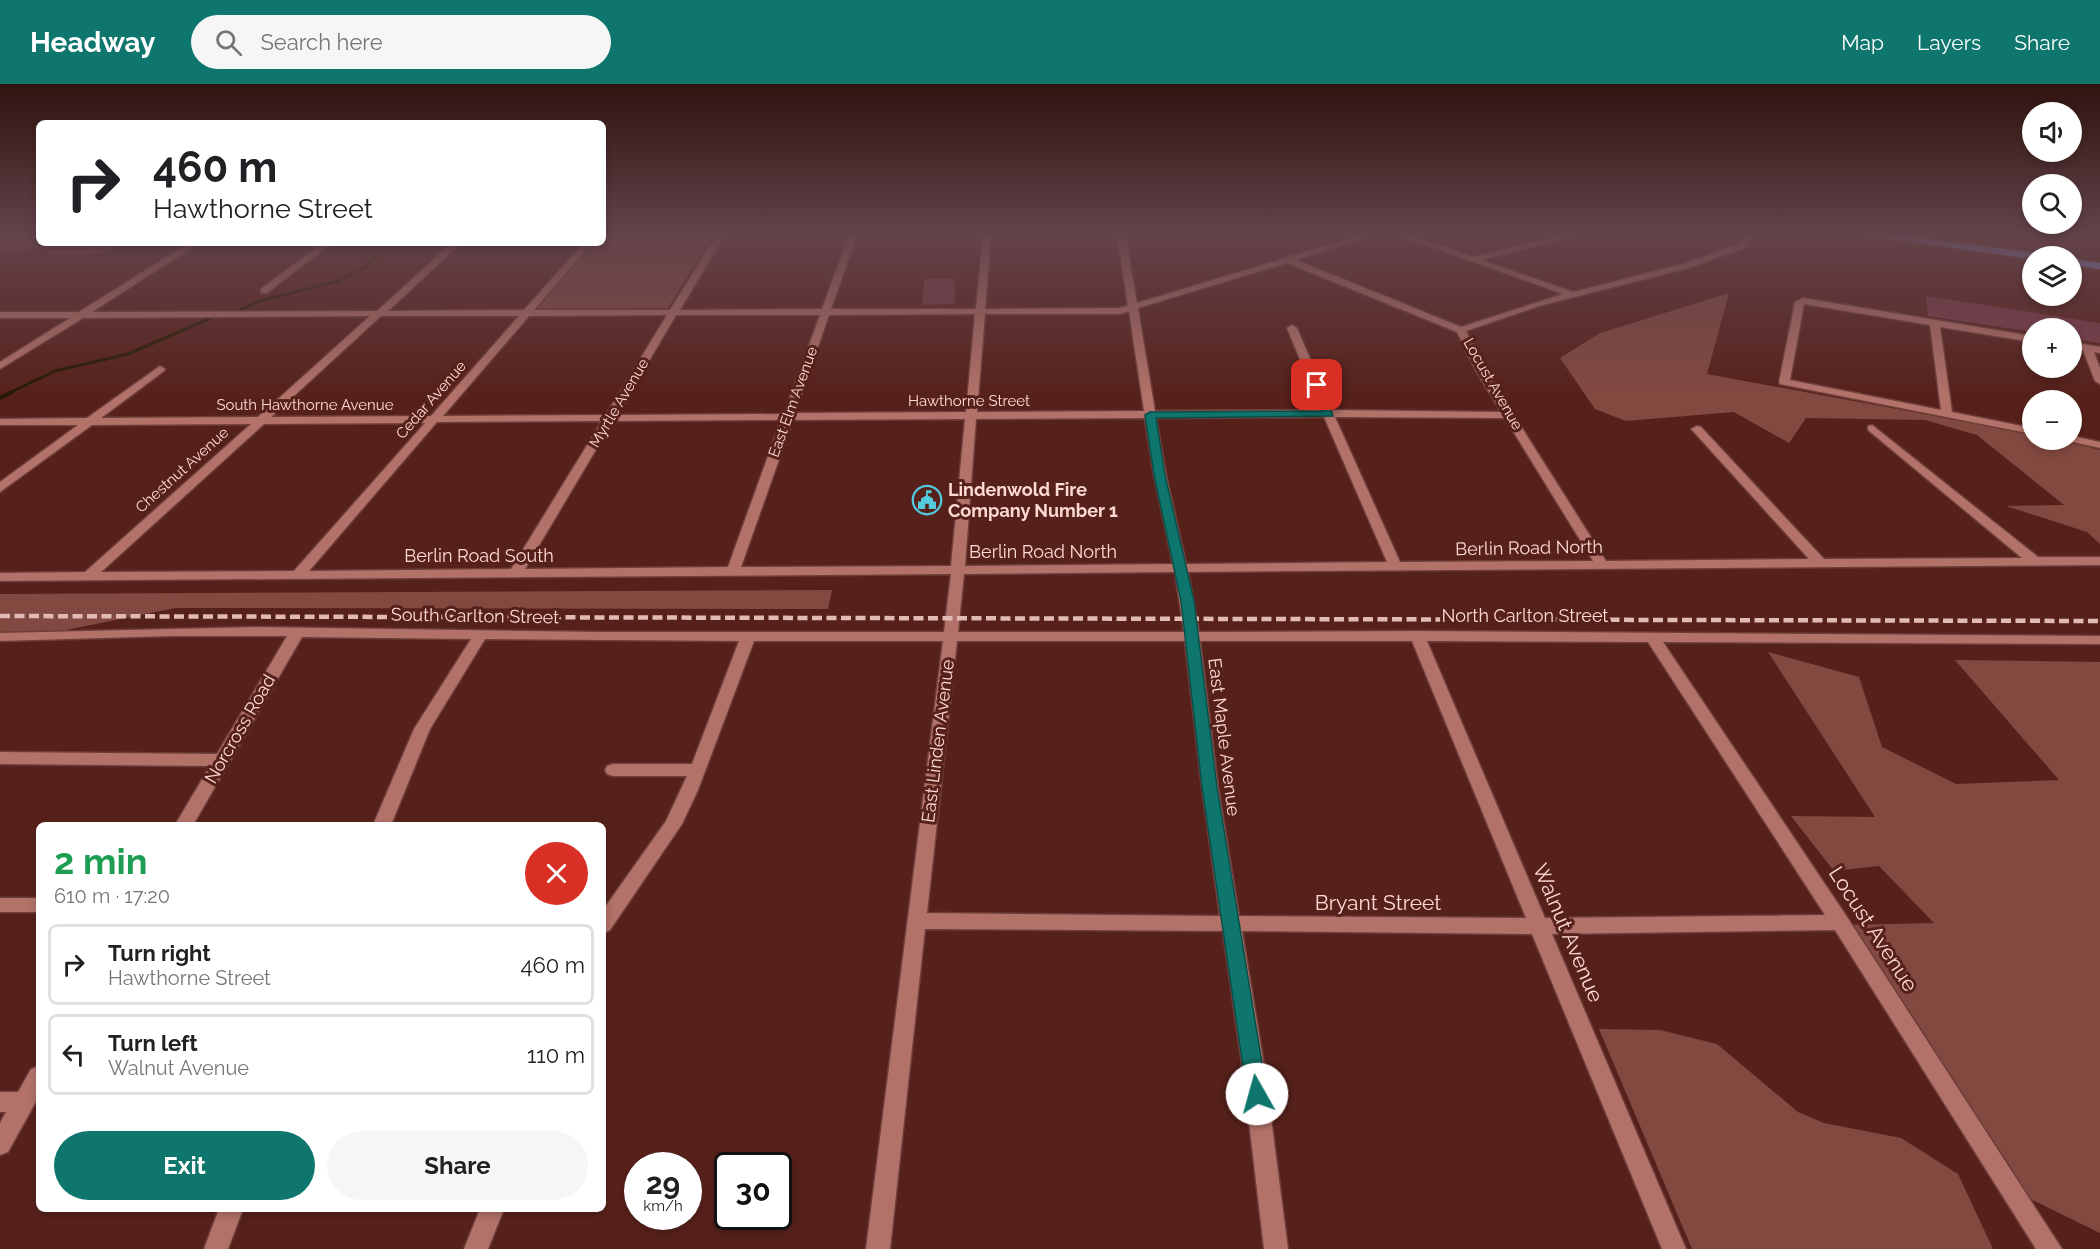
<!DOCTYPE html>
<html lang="en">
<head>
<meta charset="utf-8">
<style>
  body { margin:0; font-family:Raleway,sans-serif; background:#f6f6f6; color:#202124; height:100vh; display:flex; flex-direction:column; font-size:22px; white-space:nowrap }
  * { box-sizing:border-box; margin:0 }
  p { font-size:20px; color:#757577 }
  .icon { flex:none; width:33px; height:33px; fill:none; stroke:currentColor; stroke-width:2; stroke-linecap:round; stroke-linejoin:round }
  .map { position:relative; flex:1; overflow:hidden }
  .drawer { position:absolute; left:36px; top:738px; width:570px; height:390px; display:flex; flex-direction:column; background:#fff; border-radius:9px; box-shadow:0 3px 9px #0003 }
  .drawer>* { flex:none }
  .banner { position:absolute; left:36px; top:36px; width:570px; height:126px; border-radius:9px; box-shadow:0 3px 9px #0003; background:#fff; color:#202124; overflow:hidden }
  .fabs { position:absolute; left:2022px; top:18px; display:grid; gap:12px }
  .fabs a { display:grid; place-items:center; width:60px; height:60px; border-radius:50%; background:#fff; box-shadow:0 3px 9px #0003; font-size:30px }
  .speed { position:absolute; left:624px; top:1068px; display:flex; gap:12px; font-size:30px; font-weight:700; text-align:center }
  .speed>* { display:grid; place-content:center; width:78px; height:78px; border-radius:50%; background:#fff; box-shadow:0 3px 9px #0003; line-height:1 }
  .speed small { font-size:15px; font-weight:400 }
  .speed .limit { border:3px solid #111; border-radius:9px; background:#fff; color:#111 }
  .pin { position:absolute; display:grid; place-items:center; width:51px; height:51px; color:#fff; margin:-26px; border-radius:12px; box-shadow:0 3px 9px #0006 }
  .me { position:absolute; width:66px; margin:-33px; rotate:353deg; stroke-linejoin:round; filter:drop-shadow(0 0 4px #0008) }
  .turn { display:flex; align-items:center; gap:21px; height:126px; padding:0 18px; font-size:27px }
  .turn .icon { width:78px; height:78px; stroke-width:2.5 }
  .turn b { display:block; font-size:42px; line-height:51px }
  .round { display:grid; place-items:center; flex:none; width:63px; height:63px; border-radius:32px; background:#f6f6f6 }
  .overview { display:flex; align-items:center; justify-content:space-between; height:102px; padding:0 18px }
  h1 { font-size:36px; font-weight:700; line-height:45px; color:#1e9e55 }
  .primary-button { display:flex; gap:12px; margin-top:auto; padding:12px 18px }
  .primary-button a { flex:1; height:69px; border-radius:36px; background:#0f766e; color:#fff; font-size:24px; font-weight:700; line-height:69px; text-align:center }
  .primary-button a+a { background:#f6f6f6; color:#202124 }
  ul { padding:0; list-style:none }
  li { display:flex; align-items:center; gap:18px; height:81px; margin:0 12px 9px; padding:0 6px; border:3px solid #e0e0e0; border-radius:9px }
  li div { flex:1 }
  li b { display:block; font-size:22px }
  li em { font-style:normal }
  header { display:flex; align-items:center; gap:36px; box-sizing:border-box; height:84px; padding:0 30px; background:#0f766e; color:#fff }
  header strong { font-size:28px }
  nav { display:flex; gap:33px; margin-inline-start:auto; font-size:21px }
  .search { width:420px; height:54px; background:#f6f6f6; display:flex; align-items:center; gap:15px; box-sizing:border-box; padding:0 21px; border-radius:33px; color:#757577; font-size:22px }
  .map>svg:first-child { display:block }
  .green { fill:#824940 }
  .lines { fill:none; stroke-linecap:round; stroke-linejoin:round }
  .stream-far1 { stroke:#261b00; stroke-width:3 }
  .stream { stroke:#261b00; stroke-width:4 }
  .building { fill:#773c47 }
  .minor-casing { stroke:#6d3d39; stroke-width:3 }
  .highway-casing { stroke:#6d3d39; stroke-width:3 }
  .minor { fill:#b27269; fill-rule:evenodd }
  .highway { fill:#829df1; fill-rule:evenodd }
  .rail { stroke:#e1bab4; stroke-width:4.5; stroke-dasharray:10 4.5; stroke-linecap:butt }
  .route { fill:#0f766e; stroke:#0a4d48; stroke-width:1.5 }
  .labels { text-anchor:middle; stroke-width:6; stroke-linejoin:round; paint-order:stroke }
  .far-street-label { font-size:15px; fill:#fdd9d3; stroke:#57211b }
  .poi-label { font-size:18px; font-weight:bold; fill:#fdd9d3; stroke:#57211b; text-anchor:start }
  .street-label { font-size:18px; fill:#fdd9d3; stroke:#57211b }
  .near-street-label { font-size:21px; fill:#fdd9d3; stroke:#57211b }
</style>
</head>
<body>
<header>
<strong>Headway</strong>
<div class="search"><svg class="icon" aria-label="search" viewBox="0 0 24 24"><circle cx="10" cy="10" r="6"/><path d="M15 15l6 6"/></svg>Search here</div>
<nav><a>Map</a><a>Layers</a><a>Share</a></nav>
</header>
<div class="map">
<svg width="2100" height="1165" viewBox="0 0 2100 1165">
  <rect width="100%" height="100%" fill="#57211b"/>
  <g class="green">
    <path d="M 0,148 L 39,148 L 39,159 L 122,159 L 106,169 L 52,171 L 43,165 L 0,166 Z"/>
    <path d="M 713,152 L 668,224 L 536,225 L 592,159 L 603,159 L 603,153 Z"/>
    <path d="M 1729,209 L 1707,290 L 2032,350 L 2032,356 L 2062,356 L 2100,366 L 2100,460 L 2087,448 L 2006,422 L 2064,421 L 1977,351 L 1925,336 L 1806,334 L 1789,359 L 1734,328 L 1626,337 L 1595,325 L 1560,274 L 1600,249 Z"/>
    <path d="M 832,506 L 828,525 L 175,524 L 21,555 L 0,555 L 0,510 Z"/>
    <path d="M 1768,568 L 1859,593 L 1882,663 L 1956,700 L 2059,696 L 1955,576 L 2100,578 L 2100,1149 L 2020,1110 L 1843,841 L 1934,839 L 1879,782 L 1834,787 L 1791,732 L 1875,733 Z"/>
    <path d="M 1599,945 L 1660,946 L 1717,960 L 1798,1028 L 1824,1039 L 1901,1054 L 1958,1090 L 1993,1165 L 1692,1165 Z"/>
  </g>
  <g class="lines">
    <g class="stream-far1">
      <path d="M 238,227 L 257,218 L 338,197 L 369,181 L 371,176 L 400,159"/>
      <path d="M 9,309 L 55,287 L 128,270 L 211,234"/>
    </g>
    <path class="stream" d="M 0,314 L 12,308"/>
  </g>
  <g class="building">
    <path d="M 924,195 L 954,195 L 955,220 L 922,221 Z"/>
    <path d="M 1926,212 L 2100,239 L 2100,259 L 2072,255 L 2072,244 L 2032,244 L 2032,248 L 1928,232 Z"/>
  </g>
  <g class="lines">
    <g class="minor-casing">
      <g id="minor">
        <path d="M 603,148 L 1128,148 L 1125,150 L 1137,219 L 1371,148 L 1383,148 L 1296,176 L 1461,243 L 1563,210 L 1390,148 L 1402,148 L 1473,173 L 1578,148 L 1592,148 L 1481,176 L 1573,208 L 1683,180 L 1741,159 L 1746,148 L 1754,148 L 1747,163 L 1689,184 L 1539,222 L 1466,247 L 1486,287 L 1606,477 L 1809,475 L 1693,347 L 1691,345 L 1697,342 L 1701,343 L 1824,475 L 2022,474 L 1868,346 L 1868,342 L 1872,341 L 2038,473 L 2100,473 L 2100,481 L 1188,488 L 1199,548 L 1417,547 L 2100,552 L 2100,560 L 1663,558 L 1847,833 L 2062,1165 L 2036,1165 L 1835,846 L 1552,850 L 1686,1165 L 1662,1165 L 1532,850 L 1242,847 L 1265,987 L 1288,1165 L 1264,1165 L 1243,987 L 1223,847 L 925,845 L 890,1165 L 866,1165 L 943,557 L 754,557 L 698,706 L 682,740 L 610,846 L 603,849 L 603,826 L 666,737 L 687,692 L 613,692 L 607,690 L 605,686 L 607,682 L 613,680 L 692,680 L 739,557 L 485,555 L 430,645 L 391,741 L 373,741 L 414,645 L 471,555 L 302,553 L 193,741 L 175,741 L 210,682 L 0,680 L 0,668 L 217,670 L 287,552 L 171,552 L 0,557 L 0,549 L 257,543 L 600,548 L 944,548 L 951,490 L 0,497 L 0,489 L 85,488 L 251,340 L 92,341 L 0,408 L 0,398 L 78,341 L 0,341 L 0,335 L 87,334 L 160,282 L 165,285 L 164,287 L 101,334 L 258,333 L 370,232 L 83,234 L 0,285 L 0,278 L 70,234 L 0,234 L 0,228 L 79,228 L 189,159 L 199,159 L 92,228 L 377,227 L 452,159 L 461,159 L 388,227 L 524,226 L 584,159 L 592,159 L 534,226 L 670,226 L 716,152 L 603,152 ZM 1117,150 L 1128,222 L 1119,224 L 985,225 L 991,151 ZM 849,151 L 822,225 L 680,226 L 724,152 ZM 857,151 L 983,151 L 976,225 L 831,225 ZM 1287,179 L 1457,248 L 1476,287 L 1501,328 L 1332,326 L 1297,244 L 1292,241 L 1287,244 L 1321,326 L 1155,327 L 1138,224 ZM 1129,227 L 1144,327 L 977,328 L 985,230 L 1120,230 ZM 975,230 L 966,328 L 795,329 L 829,231 ZM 667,231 L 606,331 L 443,332 L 529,232 ZM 676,231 L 820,231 L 784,330 L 617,331 ZM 381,232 L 519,232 L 431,332 L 271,333 ZM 1324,333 L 1387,478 L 1186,480 L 1166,391 L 1156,334 ZM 1335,333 L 1505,334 L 1593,477 L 1400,478 ZM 1145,334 L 1154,391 L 1173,480 L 965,482 L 976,335 ZM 965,335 L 951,482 L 741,483 L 793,336 ZM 781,336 L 728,483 L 525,485 L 613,337 ZM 602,337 L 511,485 L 309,487 L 437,338 ZM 425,339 L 294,487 L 101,488 L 264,340 ZM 1175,488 L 1184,548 L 958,548 L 964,490 ZM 957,557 L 1185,557 L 1202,703 L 1220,832 L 927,829 ZM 1200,557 L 1412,557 L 1526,834 L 1239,832 L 1218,703 ZM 1427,557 L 1648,558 L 1825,831 L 1545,834 Z"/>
        <path d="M 323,159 L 332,159 L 267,209 L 261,209 L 261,205 Z"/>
        <path d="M 1803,214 L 2032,252 L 2032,258 L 1940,243 L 1952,328 L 2032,344 L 2032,350 L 1780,300 L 1779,298 L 1795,218 ZM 1804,220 L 1930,241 L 1941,326 L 1790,296 Z"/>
        <path d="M 2072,258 L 2100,263 L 2100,269 L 2094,268 L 2100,284 L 2100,300 L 2095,297 L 2083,266 L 2072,264 Z"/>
        <path d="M 2072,352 L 2100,358 L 2100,364 L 2068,357 L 2067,356 L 2072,356 Z"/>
        <rect x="0" y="814" width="39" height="14"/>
        <path d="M 39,982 L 39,1012 L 8,1068 L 0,1071 L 0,1039 L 6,1028 L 0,1028 L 0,1008 L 18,1008 L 31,985 Z"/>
        <path d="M 219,1125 L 243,1125 L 228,1165 L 204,1165 Z"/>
        <path d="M 480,1125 L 504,1125 L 488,1165 L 464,1165 Z"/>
      </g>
    </g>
    <g class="highway-casing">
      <g id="highway">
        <path d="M 1856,148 L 1882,148 L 2034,169 L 2039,172 L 2032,172 L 2032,175 L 1861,151 Z"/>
        <path d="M 2072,175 L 2100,179 L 2100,185 L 2072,181 Z"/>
      </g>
    </g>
    <use href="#minor" class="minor"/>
    <use href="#highway" class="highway"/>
    <path class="rail" d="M 0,532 L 2100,537"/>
  </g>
  <linearGradient id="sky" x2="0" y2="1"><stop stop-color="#30120f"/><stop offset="0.48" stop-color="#63434a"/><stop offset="1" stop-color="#63434a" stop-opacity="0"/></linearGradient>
  <rect width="2100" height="311" fill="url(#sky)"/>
  <path class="route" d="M 1317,298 L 1322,301 L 1333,332 L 1156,334 L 1165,391 L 1194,517 L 1217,703 L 1267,1010 L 1264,1016 L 1257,1019 L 1250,1016 L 1247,1010 L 1202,703 L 1181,517 L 1154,391 L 1145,331 L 1150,328 L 1323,327 L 1313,301 Z"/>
  <defs>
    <g id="civic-ring" transform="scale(1.5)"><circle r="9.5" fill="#57211b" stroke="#54cadd" stroke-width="1.5"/><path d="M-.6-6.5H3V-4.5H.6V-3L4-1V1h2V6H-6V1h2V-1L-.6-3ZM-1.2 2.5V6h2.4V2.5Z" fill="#54cadd"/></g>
  </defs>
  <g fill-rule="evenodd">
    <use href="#civic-ring" x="927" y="416"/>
  </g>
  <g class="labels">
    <g class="far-street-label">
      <text transform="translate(1493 300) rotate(60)" y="5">Locust Avenue</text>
      <text transform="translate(431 316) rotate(-49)" y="5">Cedar Avenue</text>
      <text x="969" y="322">Hawthorne Street</text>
      <text transform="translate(793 318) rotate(-70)" y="5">East Elm Avenue</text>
      <text transform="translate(619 319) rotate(-59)" y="5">Myrtle Avenue</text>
      <text x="305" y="326">South Hawthorne Avenue</text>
      <text transform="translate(182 386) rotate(-42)" y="5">Chestnut Avenue</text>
    </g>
    <g class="poi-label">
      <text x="948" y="412">Lindenwold Fire<tspan x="948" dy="21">Company Number 1</tspan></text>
    </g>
    <g class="street-label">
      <text transform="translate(1529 464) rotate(-1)" y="6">Berlin Road North</text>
      <text x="1043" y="474">Berlin Road North</text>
      <text x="479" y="478">Berlin Road South</text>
      <text transform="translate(475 532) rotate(1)" y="6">South Carlton Street</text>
      <text x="1525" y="538">North Carlton Street</text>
      <text transform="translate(240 645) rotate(-60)" y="6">Norcross Road</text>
      <text transform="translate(1224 653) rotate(83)" y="6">East Maple Avenue</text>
      <text transform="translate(938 657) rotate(-83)" y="6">East Linden Avenue</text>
    </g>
    <g class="near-street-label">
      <text x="1378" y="826">Bryant Street</text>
      <text transform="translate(1873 845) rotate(57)" y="7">Locust Avenue</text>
      <text transform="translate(1568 849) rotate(67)" y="7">Walnut Avenue</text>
    </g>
  </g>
</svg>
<div class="fabs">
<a><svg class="icon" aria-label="sound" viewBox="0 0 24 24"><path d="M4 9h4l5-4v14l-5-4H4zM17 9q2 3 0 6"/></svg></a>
<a><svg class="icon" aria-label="search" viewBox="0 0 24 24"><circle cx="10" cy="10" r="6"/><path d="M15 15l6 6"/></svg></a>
<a><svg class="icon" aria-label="layers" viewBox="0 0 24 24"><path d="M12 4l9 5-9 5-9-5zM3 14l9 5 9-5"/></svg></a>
<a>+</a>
<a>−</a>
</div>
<div class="speed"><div>29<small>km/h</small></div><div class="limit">30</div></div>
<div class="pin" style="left:1317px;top:301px;background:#d93025"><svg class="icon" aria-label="arrive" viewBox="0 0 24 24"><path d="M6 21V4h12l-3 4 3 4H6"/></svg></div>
<svg class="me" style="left:1257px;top:1010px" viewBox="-20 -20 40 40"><circle r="19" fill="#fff"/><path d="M0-13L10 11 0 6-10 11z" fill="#0f766e"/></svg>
<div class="banner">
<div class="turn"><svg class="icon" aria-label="right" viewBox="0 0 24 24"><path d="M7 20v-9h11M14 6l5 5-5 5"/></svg><div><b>460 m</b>Hawthorne Street</div></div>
</div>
<section class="drawer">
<div class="overview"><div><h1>2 min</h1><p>610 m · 17:20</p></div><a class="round" style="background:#d93025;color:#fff"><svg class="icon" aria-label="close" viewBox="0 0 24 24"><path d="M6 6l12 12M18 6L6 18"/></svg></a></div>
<ul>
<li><svg class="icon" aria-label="right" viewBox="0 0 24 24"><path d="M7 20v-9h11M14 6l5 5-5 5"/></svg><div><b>Turn right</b><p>Hawthorne Street</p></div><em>460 m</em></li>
<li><svg class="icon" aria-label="left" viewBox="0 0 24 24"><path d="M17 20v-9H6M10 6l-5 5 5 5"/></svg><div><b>Turn left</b><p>Walnut Avenue</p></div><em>110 m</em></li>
</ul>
<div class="primary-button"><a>Exit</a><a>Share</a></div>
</section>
</div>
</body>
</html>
